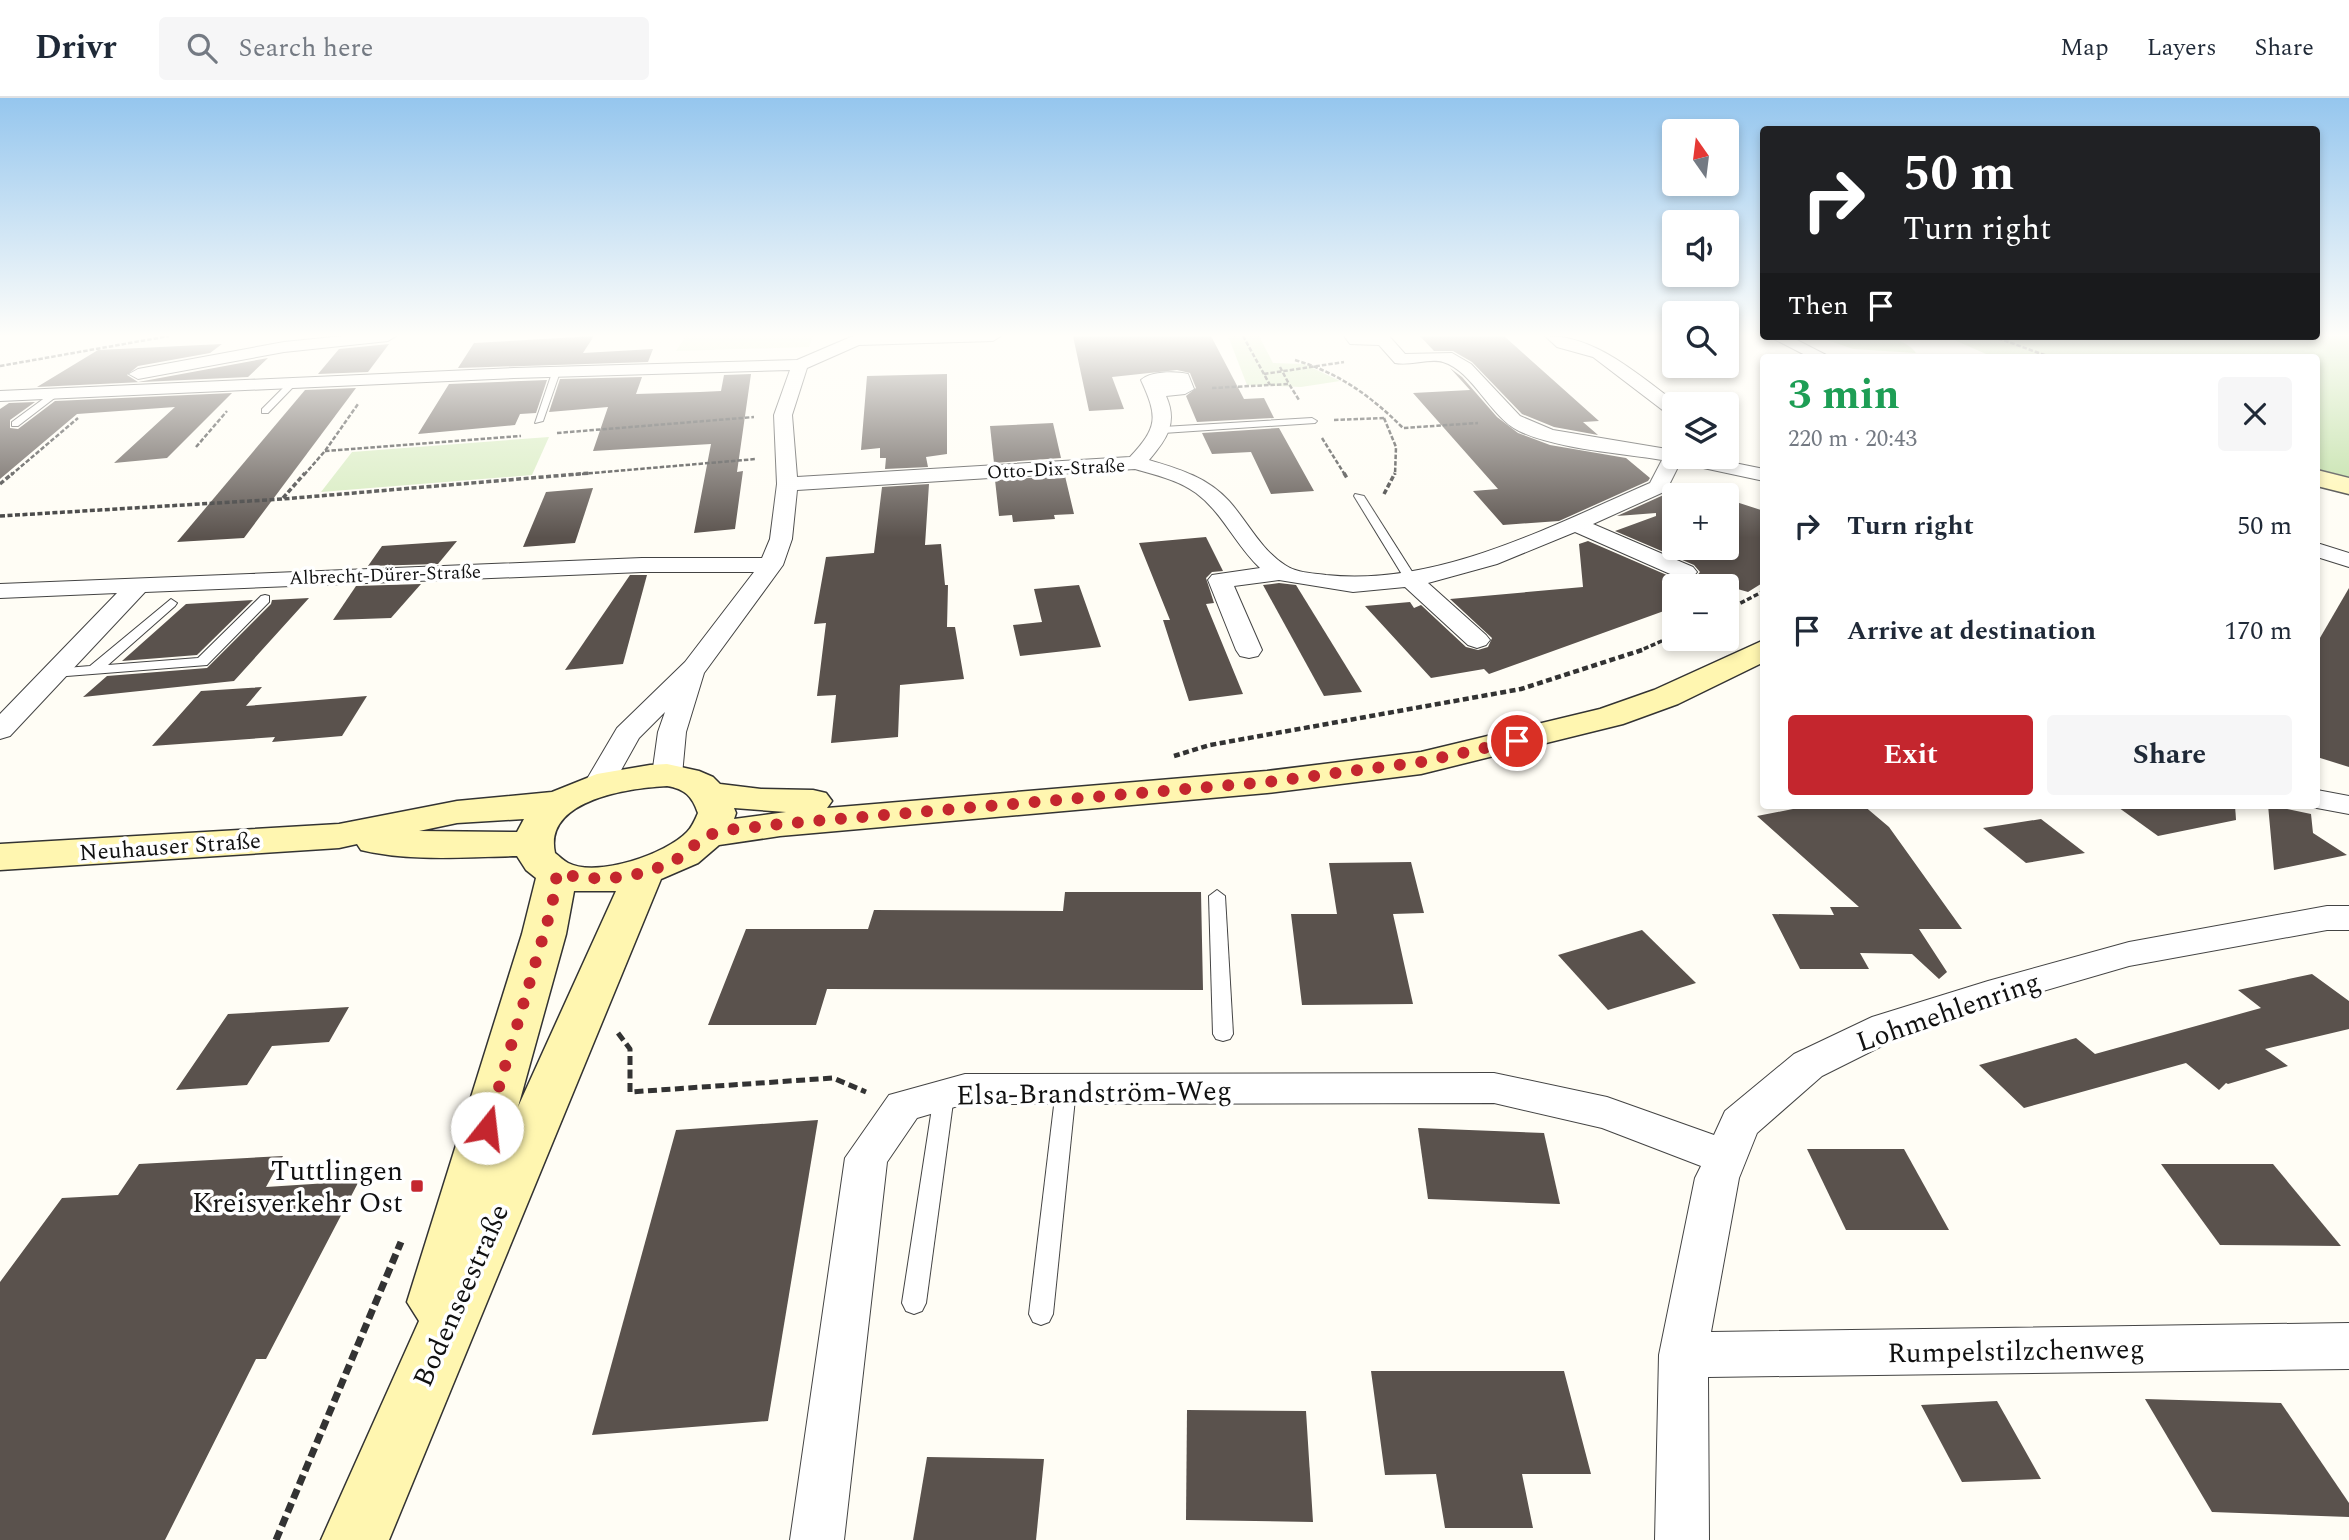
<!DOCTYPE html>
<html lang="en">
<head>
<meta charset="utf-8">
<style>
  body { margin:0; font-family:Spectral,serif; background:#f6f6f7; color:#1f2937; height:100vh; display:flex; flex-direction:column; font-size:26px; white-space:nowrap }
  * { box-sizing:border-box; margin:0 }
  p { font-size:23px; color:#747a83 }
  .icon { flex:none; width:38px; height:38px; fill:none; stroke:currentColor; stroke-width:2; stroke-linecap:round; stroke-linejoin:round }
  .map { position:relative; flex:1; overflow:hidden }
  .panel { position:absolute; left:1760px; top:256px; width:560px; height:455px; display:flex; flex-direction:column; background:#fff; border-radius:7px; box-shadow:0 4px 10px #0003 }
  .panel>* { flex:none }
  .hud { position:absolute; left:1760px; top:28px; width:560px; height:214px; border-radius:7px; box-shadow:0 4px 10px #0003; background:#202124; color:#fff; overflow:hidden }
  .needle { width:46px; rotate:346deg }
  .controls { position:absolute; left:1662px; top:21px; display:grid; gap:14px }
  .controls a { display:grid; place-items:center; width:77px; height:77px; border-radius:7px; background:#fff; box-shadow:0 4px 10px #0003; font-size:35px }
  .pin { position:absolute; display:grid; place-items:center; width:60px; height:60px; color:#fff; margin:-30px; border:4px solid #fff; border-radius:50%; box-shadow:0 2px 7px #0007 }
  .me { position:absolute; width:77px; margin:-38px; rotate:16deg; stroke-linejoin:round; filter:drop-shadow(0 0 5px #0008) }
  .turn { display:flex; align-items:center; gap:24px; height:147px; padding:0 28px; font-size:32px }
  .turn .icon { width:91px; height:91px; stroke-width:2.5 }
  .turn b { display:block; font-size:49px; line-height:60px }
  .then { display:flex; align-items:center; height:66px; padding:0 28px; background:#0003; gap:14px; font-size:26px }
  .round { display:grid; place-items:center; flex:none; width:74px; height:74px; border-radius:7px; background:#f6f6f7 }
  .overview { display:flex; align-items:center; justify-content:space-between; height:119px; padding:0 28px }
  h1 { font-size:42px; font-weight:700; line-height:52px; color:#1e9e55 }
  .button { display:flex; gap:14px; margin-top:auto; padding:14px 28px }
  .button a { flex:1; height:80px; border-radius:7px; background:#c4262e; color:#fff; font-size:28px; font-weight:700; line-height:80px; text-align:center }
  .button a+a { background:#f6f6f7; color:#1f2937 }
  ul { padding:0; list-style:none }
  li { display:flex; align-items:center; gap:21px; height:105px; padding:0 28px }
  li div { flex:1 }
  li b { display:block; font-size:26px }
  li em { font-style:normal }
  header { display:flex; align-items:center; gap:42px; box-sizing:border-box; height:98px; padding:0 35px; background:#fff; border-bottom:2px solid #e0e1e3 }
  header strong { font-size:33px }
  nav { display:flex; gap:38px; margin-inline-start:auto; font-size:24px }
  .search { width:490px; height:63px; background:#f6f6f7; display:flex; align-items:center; gap:18px; box-sizing:border-box; padding:0 24px; border-radius:7px; color:#747a83; font-size:26px }
  .map>svg:first-child { display:block }
  .green { fill:#d5ebbd }
  .forest { fill:#b9dc9c }
  .pitch { fill:#e6f2cf }
  .building { fill:#5a524d }
  .lines { fill:none; stroke-linecap:round; stroke-linejoin:round }
  .lane-casing { stroke:#444; stroke-width:2 }
  .street-casing { stroke:#444; stroke-width:2 }
  .secondary-casing { stroke:#333; stroke-width:3 }
  .path-far4 { stroke:#333; stroke-width:2.5; stroke-dasharray:4.5 2; stroke-linecap:butt }
  .path-far3 { stroke:#333; stroke-width:3.5; stroke-dasharray:5 2.5; stroke-linecap:butt }
  .path-far2 { stroke:#333; stroke-width:4.5; stroke-dasharray:6 3.5; stroke-linecap:butt }
  .path-far1 { stroke:#333; stroke-width:5; stroke-dasharray:9 4.5; stroke-linecap:butt }
  .path { stroke:#333; stroke-width:7; stroke-dasharray:10 5; stroke-linecap:butt }
  .lane { fill:#fff; fill-rule:evenodd }
  .street { fill:#fff; fill-rule:evenodd }
  .secondary { fill:#fff6b0; fill-rule:evenodd }
  .route { stroke:#c4262e; stroke-width:12; stroke-dasharray:0 21.6 }
  .poi-dot { fill:#c4262e; stroke:#fff; stroke-width:2.5 }
  .labels { text-anchor:middle; stroke-width:7; stroke-linejoin:round; paint-order:stroke }
  .far-street-label { font-size:19px; fill:#111; stroke:#fff }
  .street-label { font-size:23px; fill:#111; stroke:#fff }
  .near-street-label { font-size:28px; fill:#111; stroke:#fff }
  .near-poi-label { font-size:28px; fill:#111; stroke:#fff; text-anchor:end }
</style>
</head>
<body>
<header>
<strong>Drivr</strong>
<div class="search"><svg class="icon" aria-label="search" viewBox="0 0 24 24"><circle cx="10" cy="10" r="6"/><path d="M15 15l6 6"/></svg>Search here</div>
<nav><a>Map</a><a>Layers</a><a>Share</a></nav>
</header>
<div class="map">
<svg width="2349" height="1442" viewBox="0 0 2349 1442">
  <rect width="100%" height="100%" fill="#fffdf5"/>
  <g class="green">
    <path d="M 1228,238 L 1259,238 L 1273,265 L 1304,266 L 1340,283 L 1301,289 L 1247,287 Z"/>
    <path d="M 549,339 L 532,377 L 321,394 L 352,354 Z"/>
  </g>
  <g class="forest">
    <path d="M 1816,238 C 1845,238 1898,230 1916,255 L 1853,251 Z"/>
    <path d="M 1945,238 L 2349,238 L 2349,379 L 2317,371 L 2317,259 L 1993,259 Z"/>
  </g>
  <path class="pitch" d="M 686,238 L 813,238 L 809,249 L 676,253 Z"/>
  <g class="building">
    <path d="M 594,238 L 583,255 L 653,251 L 648,264 L 458,270 L 474,245 Z"/>
    <path d="M 1073,238 L 1211,238 L 1244,301 L 1264,300 L 1274,320 L 1197,324 L 1186,298 L 1196,290 L 1190,275 L 1177,272 L 1112,279 L 1124,311 L 1089,313 Z"/>
    <path d="M 1420,238 L 1504,238 L 1599,323 L 1583,324 L 1598,337 L 1554,329 L 1522,316 L 1472,264 L 1453,253 L 1434,253 Z"/>
    <path d="M 222,246 L 210,255 L 138,268 L 127,277 L 138,284 L 268,260 L 248,279 L 37,289 L 98,252 Z"/>
    <path d="M 389,246 L 368,274 L 318,276 L 339,251 Z"/>
    <path d="M 1450,270 L 1462,279 L 1497,319 L 1518,335 L 1550,347 L 1626,360 L 1650,380 L 1648,383 L 1559,423 L 1503,427 L 1473,393 L 1498,391 L 1413,295 L 1470,292 Z"/>
    <path d="M 751,276 L 737,374 L 743,373 L 735,431 L 694,435 L 711,346 L 593,353 L 608,309 L 549,314 L 560,281 L 642,279 L 636,296 L 700,294 L 721,293 L 724,277 Z"/>
    <path d="M 947,276 L 947,356 L 926,359 L 928,369 L 885,371 L 886,360 L 880,360 L 880,350 L 861,352 L 867,278 Z"/>
    <path d="M 547,282 L 536,315 L 520,316 L 515,327 L 418,336 L 449,286 Z"/>
    <path d="M 356,290 L 244,440 L 177,444 L 305,292 Z"/>
    <path d="M 232,295 L 167,360 L 114,365 L 175,309 L 77,316 L 0,381 L 0,311 L 9,305 L 35,304 L 10,322 L 10,330 L 18,331 L 55,303 Z"/>
    <path d="M 1053,325 L 1061,360 L 994,365 L 990,328 Z"/>
    <path d="M 1279,330 L 1314,393 L 1271,396 L 1251,354 L 1212,356 L 1202,335 Z"/>
    <path d="M 1065,378 L 1074,416 L 1054,417 L 1055,421 L 1013,424 L 1012,417 L 999,418 L 995,382 Z"/>
    <path d="M 929,386 L 925,447 L 941,446 L 945,487 L 948,487 L 947,529 L 955,529 L 964,581 L 900,587 L 898,639 L 831,645 L 836,597 L 817,598 L 826,525 L 814,526 L 826,459 L 874,455 L 882,389 Z"/>
    <path d="M 593,390 L 575,445 L 523,449 L 546,394 Z"/>
    <path d="M 1668,395 L 1675,400 L 1675,450 L 1727,450 L 1727,401 L 1764,413 L 1764,484 L 1748,494 L 1727,488 L 1675,488 L 1675,509 L 1489,576 L 1484,571 L 1431,580 L 1365,508 L 1410,504 L 1414,510 L 1421,507 L 1466,549 L 1478,552 L 1488,549 L 1492,540 L 1450,501 L 1583,489 L 1579,446 L 1588,443 L 1676,481 L 1693,482 L 1700,474 L 1694,467 L 1615,433 L 1656,418 L 1656,415 L 1617,418 Z"/>
    <path d="M 1206,439 L 1223,473 L 1212,474 L 1206,480 L 1214,505 L 1206,506 L 1243,596 L 1189,603 L 1163,522 L 1170,522 L 1139,445 Z"/>
    <path d="M 457,443 L 438,466 L 368,468 L 382,448 Z"/>
    <path d="M 630,477 L 647,477 L 623,566 L 565,572 Z"/>
    <path d="M 1279,485 L 1296,487 L 1362,594 L 1324,598 L 1263,487 Z"/>
    <path d="M 421,486 L 391,520 L 333,522 L 356,488 Z"/>
    <path d="M 1079,487 L 1101,549 L 1020,558 L 1013,527 L 1042,524 L 1034,491 Z"/>
    <path d="M 2349,490 L 2349,669 L 2317,659 L 2317,545 Z"/>
    <path d="M 309,500 L 234,583 L 83,599 L 107,578 L 207,570 L 271,506 L 272,502 Z"/>
    <path d="M 253,502 L 197,557 L 122,563 L 186,506 Z"/>
    <path d="M 262,589 L 246,608 L 367,598 L 342,638 L 272,644 L 275,639 L 152,648 L 201,593 Z"/>
    <path d="M 1813,707 L 1863,707 L 1889,729 L 1962,831 L 1919,831 L 1947,874 L 1939,881 L 1912,856 L 1860,855 L 1869,871 L 1800,871 L 1772,816 L 1834,817 L 1830,809 L 1859,809 L 1757,718 Z"/>
    <path d="M 2115,707 L 2235,707 L 2236,722 L 2158,738 Z"/>
    <path d="M 2268,707 L 2311,716 L 2313,735 L 2347,757 L 2274,772 Z"/>
    <path d="M 2041,721 L 2085,755 L 2026,765 L 1983,730 Z"/>
    <path d="M 1411,764 L 1424,815 L 1393,816 L 1413,906 L 1302,907 L 1291,816 L 1337,816 L 1329,765 Z"/>
    <path d="M 1065,794 L 1201,794 L 1203,892 L 827,891 L 816,927 L 708,927 L 746,831 L 868,831 L 874,812 L 1063,813 Z"/>
    <path d="M 1642,832 L 1696,885 L 1608,912 L 1558,857 Z"/>
    <path d="M 2312,876 L 2349,903 L 2349,931 L 2265,951 L 2288,968 L 2228,986 L 2226,985 L 2219,992 L 2186,965 L 2024,1010 L 1979,967 L 2076,940 L 2095,956 L 2261,910 L 2238,892 Z"/>
    <path d="M 349,909 L 329,944 L 272,948 L 247,987 L 176,992 L 228,916 Z"/>
    <path d="M 818,1022 L 768,1323 L 592,1337 L 676,1032 Z"/>
    <path d="M 1418,1030 L 1544,1035 L 1560,1106 L 1428,1101 Z"/>
    <path d="M 1807,1051 L 1904,1051 L 1949,1132 L 1846,1132 Z"/>
    <path d="M 283,1058 L 266,1089 L 359,1083 L 266,1261 L 256,1261 L 165,1442 L 0,1442 L 0,1184 L 62,1100 L 118,1097 L 139,1066 Z"/>
    <path d="M 2161,1066 L 2273,1066 L 2341,1148 L 2220,1147 Z"/>
    <path d="M 1371,1273 L 1564,1273 L 1591,1376 L 1522,1376 L 1533,1430 L 1445,1430 L 1436,1376 L 1385,1377 Z"/>
    <path d="M 2145,1301 L 2281,1305 L 2349,1405 L 2349,1419 L 2212,1414 Z"/>
    <path d="M 1997,1303 L 2041,1381 L 1962,1384 L 1921,1307 Z"/>
    <path d="M 1187,1312 L 1306,1313 L 1313,1424 L 1186,1422 Z"/>
    <path d="M 927,1359 L 1044,1361 L 1036,1442 L 913,1442 Z"/>
  </g>
  <g class="lines">
    <g class="lane-casing">
      <g id="lane">
        <path d="M 553,272 L 560,274 L 543,323 L 535,325 Z"/>
        <path d="M 291,282 L 298,284 L 268,315 L 262,315 L 262,311 Z"/>
        <path d="M 54,293 L 61,295 L 18,328 L 12,328 L 12,324 Z"/>
        <path d="M 1312,320 L 1317,323 L 1315,325 L 1163,335 L 1158,332 L 1163,329 Z"/>
        <path d="M 1355,396 L 1364,398 L 1418,483 L 1416,486 L 1408,486 L 1406,483 L 1354,398 Z"/>
        <path d="M 265,497 L 269,498 L 269,504 L 207,567 L 54,579 L 47,575 L 54,571 L 90,568 L 171,501 L 177,505 L 175,508 L 108,567 L 198,560 L 261,498 Z"/>
        <path d="M 1217,792 L 1225,798 L 1233,936 L 1230,941 L 1223,943 L 1216,941 L 1213,936 L 1209,798 Z"/>
        <path d="M 1066,983 L 1073,986 L 1076,991 L 1053,1216 L 1049,1224 L 1041,1227 L 1033,1224 L 1029,1216 L 1056,991 L 1059,986 Z"/>
        <path d="M 944,989 L 951,991 L 954,997 L 926,1205 L 922,1213 L 914,1216 L 906,1213 L 902,1205 L 934,997 L 937,991 Z"/>
      </g>
    </g>
    <g class="street-casing">
      <g id="street">
        <path d="M 343,238 L 396,238 L 388,243 L 284,254 L 138,281 L 129,276 L 138,271 L 284,244 Z"/>
        <path d="M 853,238 L 1001,238 L 993,243 L 859,247 L 807,270 L 792,317 L 797,379 L 1130,359 C 1158,329 1158,319 1141,282 C 1150,273 1176,273 1188,276 L 1194,291 L 1185,296 L 1166,298 C 1178,325 1167,341 1149,362 C 1179,371 1207,379 1229,403 C 1248,424 1260,451 1285,467 C 1297,475 1312,475 1326,477 C 1437,489 1551,428 1650,385 L 1662,362 C 1620,355 1556,351 1519,333 C 1490,319 1473,273 1443,264 C 1429,260 1411,268 1395,265 L 1379,247 L 1350,246 L 1344,238 L 1389,238 L 1405,256 L 1452,255 L 1471,266 L 1520,318 L 1553,332 L 1667,351 L 1675,348 L 1675,359 L 1705,359 L 1764,371 L 1764,383 L 1680,365 L 1666,393 L 1593,426 L 1693,469 L 1697,474 L 1693,479 L 1677,479 L 1575,434 L 1497,466 L 1428,485 L 1486,537 L 1490,542 L 1486,547 L 1477,550 L 1468,547 L 1405,489 L 1353,494 L 1279,482 L 1234,488 L 1262,552 L 1258,558 L 1249,560 L 1240,558 L 1236,552 L 1208,482 L 1212,477 L 1260,470 C 1236,448 1223,415 1196,395 C 1178,382 1156,377 1135,371 L 797,392 L 792,441 L 783,467 L 704,575 L 686,634 L 682,677 L 678,683 L 667,686 L 656,683 L 652,677 L 658,634 L 665,614 L 639,640 L 610,692 L 599,695 L 588,692 L 584,686 L 617,630 L 685,564 L 754,474 L 642,474 L 145,494 L 10,638 L 0,641 L 0,616 L 117,495 L 0,500 L 0,486 L 642,460 L 762,460 L 770,441 L 777,386 L 774,317 L 790,272 L 514,280 L 0,303 L 0,293 L 514,270 L 797,262 Z"/>
        <path d="M 1545,238 C 1596,237 1638,277 1678,306 L 1675,306 L 1675,318 L 1669,317 L 1593,259 L 1557,249 Z"/>
        <path d="M 1768,238 L 1789,238 L 1830,259 L 1809,259 Z"/>
        <path d="M 2317,445 L 2349,455 L 2349,469 L 2317,459 Z"/>
        <path d="M 2317,692 L 2349,698 L 2349,716 L 2306,708 L 2317,707 Z"/>
        <path d="M 2327,808 L 2349,808 L 2349,832 L 2327,832 L 2129,868 L 2012,902 L 1900,939 L 1822,978 L 1757,1035 L 1739,1080 L 1711,1234 L 2349,1225 L 2349,1271 L 1708,1279 L 1709,1442 L 1655,1442 L 1659,1257 L 1695,1080 L 1701,1068 L 1602,1030 L 1494,1005 L 965,1006 L 917,1020 L 887,1064 L 844,1442 L 790,1442 L 845,1060 L 889,997 L 965,976 L 1494,975 L 1607,999 L 1714,1037 L 1725,1013 L 1794,956 L 1872,919 L 1988,883 L 2129,844 Z"/>
      </g>
    </g>
    <g class="secondary-casing">
      <g id="secondary">
        <path d="M 2317,372 L 2349,380 L 2349,396 L 2317,388 Z"/>
        <path d="M 1764,542 L 1764,564 L 1678,606 L 1623,626 L 1421,676 L 1267,695 L 780,738 L 719,747 L 698,765 L 661,781 L 389,1442 L 321,1442 L 419,1223 L 407,1204 L 522,836 L 536,780 L 526,772 L 517,758 C 466,759 410,764 361,752 L 357,746 L 339,750 L 0,772 L 0,746 L 339,726 L 457,703 L 552,694 L 597,676 L 650,667 L 667,666 L 699,673 L 713,679 L 720,686 L 761,691 L 813,692 L 826,695 L 832,703 L 827,710 L 1267,673 L 1421,654 L 1600,611 L 1654,592 ZM 667,688 C 685,691 692,698 698,715 C 695,722 692,729 687,734 C 666,756 597,780 568,765 C 564,763 559,758 555,755 C 543,701 631,690 667,688 ZM 734,710 L 786,714 L 734,721 L 736,715 ZM 524,721 L 517,734 L 419,733 L 457,725 ZM 574,793 L 616,793 L 518,1009 L 566,836 Z"/>
      </g>
    </g>
    <g class="path-far4">
      <path d="M 1243,238 L 1270,287"/>
      <path d="M 1992,238 L 2050,259"/>
      <path d="M 1295,262 C 1339,275 1371,298 1403,330 L 1478,325"/>
      <path d="M 0,268 L 169,238"/>
      <path d="M 1280,269 L 1289,286"/>
      <path d="M 1264,276 L 1344,264"/>
      <path d="M 1212,290 L 1289,286 L 1299,302"/>
      <path d="M 1384,320 L 1396,349 L 1395,377"/>
      <path d="M 1334,322 L 1385,320"/>
      <path d="M 557,335 L 754,319"/>
      <path d="M 1322,340 L 1345,377"/>
      <path d="M 196,349 L 227,313"/>
      <path d="M 325,353 L 521,338"/>
      <path d="M 11,377 L 78,320"/>
      <path d="M 304,377 L 325,353 L 358,306"/>
      <path d="M 569,377 L 756,361"/>
    </g>
    <g class="path-far3">
      <path d="M 1344,375 L 1347,380"/>
      <path d="M 0,386 L 13,375"/>
      <path d="M 1384,396 L 1395,375"/>
      <path d="M 283,400 L 305,375"/>
      <path d="M 0,418 L 283,401 L 590,375"/>
      <path d="M 1727,512 L 1764,493"/>
      <path d="M 1637,554 L 1675,537"/>
    </g>
    <path class="path-far2" d="M 1174,658 L 1210,647 L 1521,591 L 1642,552"/>
    <path class="path-far1" d="M 618,935 L 630,951 L 630,994 L 833,980 L 866,994"/>
    <path class="path" d="M 276,1442 L 401,1144"/>
    <use href="#lane" class="lane"/>
    <use href="#street" class="street"/>
    <use href="#secondary" class="secondary"/>
  </g>
  <linearGradient id="sky" x2="0" y2="1"><stop stop-color="#95c6ee"/><stop offset="0.54" stop-color="#fffefa"/><stop offset="1" stop-color="#fffefa" stop-opacity="0"/></linearGradient>
  <rect width="2349" height="440" fill="url(#sky)"/>
  <g class="lines">
    <path class="route" d="M 487,1030 L 552,808 L 557,775 C 599,785 641,781 679,760 C 689,754 699,740 709,737 C 731,729 758,730 780,726 L 1267,684 L 1421,664 L 1517,643"/>
  </g>
  <rect class="poi-dot" x="410" y="1081" width="14" height="14" rx="3.5"/>
  <g class="labels">
    <g class="far-street-label">
      <text transform="translate(1056 370) rotate(-3)" y="7">Otto-Dix-Straße</text>
      <text transform="translate(385 476) rotate(-2)" y="7">Albrecht-Dürer-Straße</text>
    </g>
    <g class="street-label">
      <text transform="translate(170 748) rotate(-4)" y="8">Neuhauser Straße</text>
    </g>
    <g class="near-street-label">
      <text transform="translate(1948 913) rotate(-19)" y="10">Lohmehlenring</text>
      <text transform="translate(1094 994) rotate(-1)" y="10">Elsa-Brandström-Weg</text>
      <text transform="translate(460 1197) rotate(-66)" y="10">Bodenseestraße</text>
      <text transform="translate(2016 1252) rotate(-1)" y="10">Rumpelstilzchenweg</text>
    </g>
    <g class="near-poi-label">
      <text x="403" y="1082">Tuttlingen<tspan x="403" dy="32">Kreisverkehr Ost</tspan></text>
    </g>
  </g>
</svg>
<div class="controls">
<a><svg class="needle" viewBox="-14 -14 28 28"><path d="M0-13l5 13h-10z" fill="#e53935"/><path d="M0 13l5-13h-10z" fill="#747a83"/></svg></a>
<a><svg class="icon" aria-label="sound" viewBox="0 0 24 24"><path d="M4 9h4l5-4v14l-5-4H4zM17 9q2 3 0 6"/></svg></a>
<a><svg class="icon" aria-label="search" viewBox="0 0 24 24"><circle cx="10" cy="10" r="6"/><path d="M15 15l6 6"/></svg></a>
<a><svg class="icon" aria-label="layers" viewBox="0 0 24 24"><path d="M12 4l9 5-9 5-9-5zM3 14l9 5 9-5"/></svg></a>
<a>+</a>
<a>−</a>
</div>
<div class="pin" style="left:1517px;top:643px;background:#d93025"><svg class="icon" aria-label="arrive" viewBox="0 0 24 24"><path d="M6 21V4h12l-3 4 3 4H6"/></svg></div>
<svg class="me" style="left:487px;top:1030px" viewBox="-20 -20 40 40"><circle r="19" fill="#fff"/><path d="M0-13L10 11 0 6-10 11z" fill="#c4262e"/></svg>
<div class="hud">
<div class="turn"><svg class="icon" aria-label="right" viewBox="0 0 24 24"><path d="M7 20v-9h11M14 6l5 5-5 5"/></svg><div><b>50 m</b>Turn right</div></div>
<div class="then">Then<svg class="icon" aria-label="arrive" viewBox="0 0 24 24"><path d="M6 21V4h12l-3 4 3 4H6"/></svg></div>
</div>
<section class="panel">
<div class="overview"><div><h1>3 min</h1><p>220 m · 20:43</p></div><a class="round"><svg class="icon" aria-label="close" viewBox="0 0 24 24"><path d="M6 6l12 12M18 6L6 18"/></svg></a></div>
<ul>
<li><svg class="icon" aria-label="right" viewBox="0 0 24 24"><path d="M7 20v-9h11M14 6l5 5-5 5"/></svg><div><b>Turn right</b></div><em>50 m</em></li>
<li><svg class="icon" aria-label="arrive" viewBox="0 0 24 24"><path d="M6 21V4h12l-3 4 3 4H6"/></svg><div><b>Arrive at destination</b></div><em>170 m</em></li>
</ul>
<div class="button"><a>Exit</a><a>Share</a></div>
</section>
</div>
</body>
</html>
